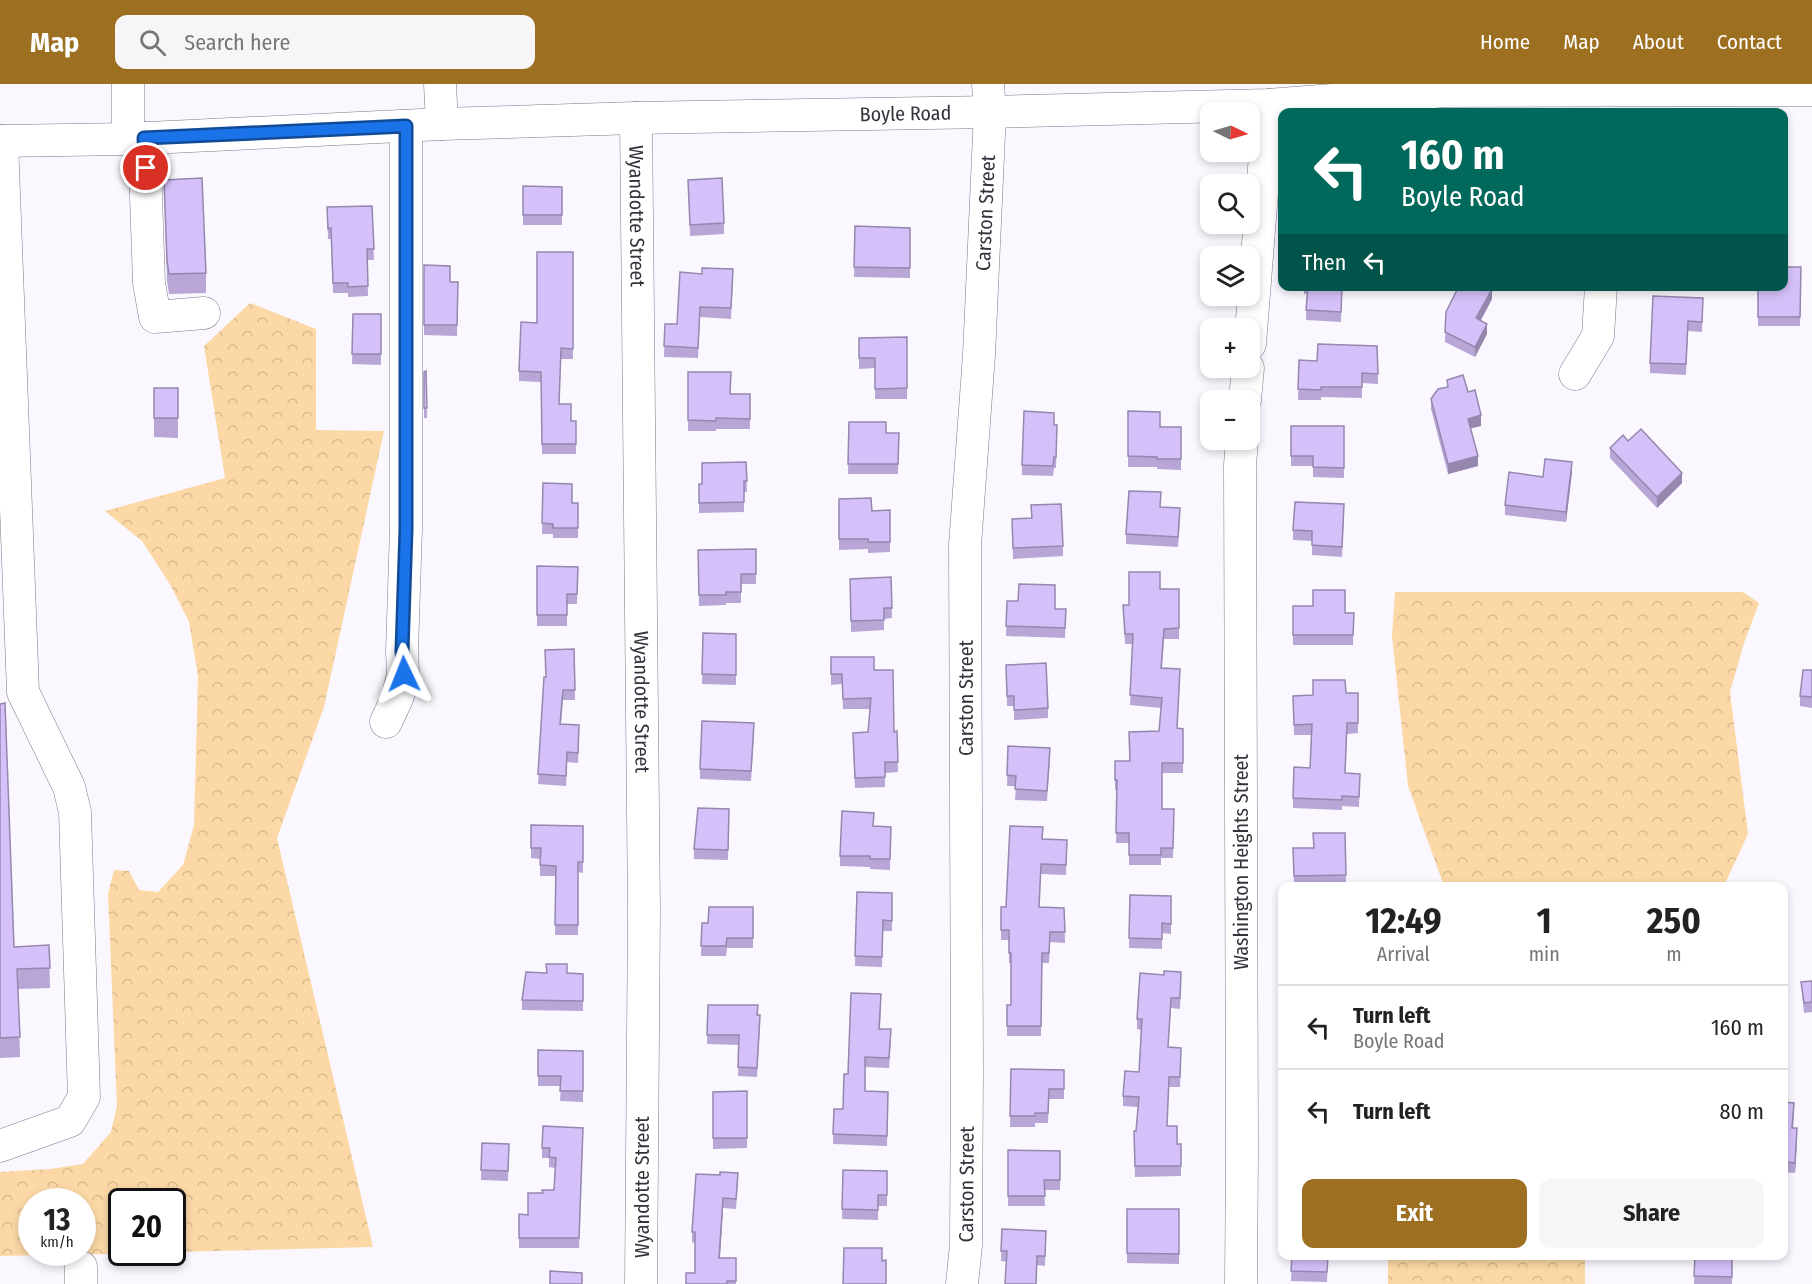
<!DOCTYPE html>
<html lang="en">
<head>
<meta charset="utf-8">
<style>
  body { margin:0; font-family:"Fira Sans Condensed",sans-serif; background:#f6f6f6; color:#222; height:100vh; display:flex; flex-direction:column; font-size:22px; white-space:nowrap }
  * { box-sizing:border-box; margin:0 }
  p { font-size:20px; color:#767676 }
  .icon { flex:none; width:33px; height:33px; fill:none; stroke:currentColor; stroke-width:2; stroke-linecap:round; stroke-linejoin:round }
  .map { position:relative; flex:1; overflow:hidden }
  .sheet { position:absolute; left:1278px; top:798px; width:510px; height:378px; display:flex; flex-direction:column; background:#fff; border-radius:12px; box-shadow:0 3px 9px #0003 }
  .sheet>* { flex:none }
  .banner { position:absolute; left:1278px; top:24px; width:510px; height:183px; border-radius:12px; box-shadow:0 3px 9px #0003; background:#00695c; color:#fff; overflow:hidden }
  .needle { width:39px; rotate:95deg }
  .fabs { position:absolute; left:1200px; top:18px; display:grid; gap:12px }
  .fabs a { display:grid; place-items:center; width:60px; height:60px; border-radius:12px; background:#fff; box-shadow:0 3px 9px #0003; font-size:30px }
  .speed { position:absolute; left:18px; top:1104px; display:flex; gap:12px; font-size:30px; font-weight:700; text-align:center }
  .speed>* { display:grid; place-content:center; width:78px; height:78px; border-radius:50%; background:#fff; box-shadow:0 3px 9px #0003; line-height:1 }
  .speed small { font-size:15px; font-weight:400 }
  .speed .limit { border:3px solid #111; border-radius:9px; background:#fff; color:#111 }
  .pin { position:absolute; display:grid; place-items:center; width:51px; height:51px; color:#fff; margin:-26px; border:3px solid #fff; border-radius:50%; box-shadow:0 2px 6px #0007 }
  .me { position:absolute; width:66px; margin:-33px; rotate:358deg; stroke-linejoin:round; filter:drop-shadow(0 0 4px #0008) }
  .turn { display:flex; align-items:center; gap:21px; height:126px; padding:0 24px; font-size:27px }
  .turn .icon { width:78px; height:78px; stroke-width:2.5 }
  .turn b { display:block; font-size:42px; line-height:51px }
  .then { display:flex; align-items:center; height:57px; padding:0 24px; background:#0003; gap:12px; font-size:22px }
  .eta { display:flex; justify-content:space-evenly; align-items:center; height:102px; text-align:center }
  .eta b { font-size:36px; font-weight:700; line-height:42px }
  .action { display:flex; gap:12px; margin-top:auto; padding:12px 24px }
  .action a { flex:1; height:69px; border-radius:12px; background:#9d6f20; color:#fff; font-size:24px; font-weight:700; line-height:69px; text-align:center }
  .action a+a { background:#f6f6f6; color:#222 }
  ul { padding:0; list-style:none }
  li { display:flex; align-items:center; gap:18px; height:84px; padding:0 24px; border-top:2px solid #e0e0e0 }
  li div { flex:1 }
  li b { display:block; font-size:22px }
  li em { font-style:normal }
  header { display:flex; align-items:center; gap:36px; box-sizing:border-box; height:84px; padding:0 30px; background:#9d6f20; color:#fff }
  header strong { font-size:28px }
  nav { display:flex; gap:33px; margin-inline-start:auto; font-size:21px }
  .search { width:420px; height:54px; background:#f6f6f6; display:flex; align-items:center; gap:15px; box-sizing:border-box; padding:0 21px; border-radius:12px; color:#767676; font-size:22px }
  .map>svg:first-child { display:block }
  .forest { fill:url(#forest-crowns); fill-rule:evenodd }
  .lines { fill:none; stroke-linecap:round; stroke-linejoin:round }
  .minor-casing { stroke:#7e768e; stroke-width:33 }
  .minor { stroke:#fff; stroke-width:32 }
  .wall { fill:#b7a6d6 }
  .shaded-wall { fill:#9587ae }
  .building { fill:#d5c1f9; stroke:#9587ae; stroke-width:1.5 }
  .route-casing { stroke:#114b97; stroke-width:15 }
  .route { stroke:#1a73e8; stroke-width:10 }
  .labels { text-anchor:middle; stroke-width:5; stroke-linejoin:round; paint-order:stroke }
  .street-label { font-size:20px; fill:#35323c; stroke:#fff }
</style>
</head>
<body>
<header>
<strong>Map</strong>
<div class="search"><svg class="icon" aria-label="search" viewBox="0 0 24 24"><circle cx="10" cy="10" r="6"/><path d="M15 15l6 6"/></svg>Search here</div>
<nav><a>Home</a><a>Map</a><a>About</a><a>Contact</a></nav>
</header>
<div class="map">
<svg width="1812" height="1200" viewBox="0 0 1812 1200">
  <defs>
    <pattern id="forest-crowns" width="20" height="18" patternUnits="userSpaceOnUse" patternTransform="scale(1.5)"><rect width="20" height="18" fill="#fcd8a6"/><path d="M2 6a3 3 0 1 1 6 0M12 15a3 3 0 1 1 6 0" fill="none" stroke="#d9ba90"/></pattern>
  </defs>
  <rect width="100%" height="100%" fill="#faf8fe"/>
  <g class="forest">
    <path d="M 250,219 L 316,245 L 316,346 L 384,347 L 324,623 L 277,754 L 373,1163 L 173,1168 L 172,1118 L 122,1118 L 122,1168 L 158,1169 L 0,1172 L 0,1088 L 50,1085 L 83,1080 L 111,1048 L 117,1022 L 108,810 L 114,786 L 129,787 L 139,806 L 158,808 L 183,781 L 194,741 L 198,592 L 189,538 L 171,502 L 142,457 L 105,427 L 225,394 L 204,262 ZM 32,1118 L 82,1118 L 82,1168 L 32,1168 Z"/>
    <path d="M 1395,508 L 1743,508 L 1759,519 L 1744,559 L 1730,608 L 1748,750 L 1724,802 L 1444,802 L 1408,702 L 1392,552 Z"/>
    <rect x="1388" y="1172" width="197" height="28"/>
  </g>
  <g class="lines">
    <g class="minor-casing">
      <g id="minor">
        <path d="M 440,0 L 442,40"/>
        <path id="s1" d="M 636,34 L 644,827 L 641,1200"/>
        <path d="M 144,54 L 149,199 L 155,233 L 204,229"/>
        <path d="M 128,55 L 128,0"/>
        <path id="s2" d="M 0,57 L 128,55 L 442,40 L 636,34 L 990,28 L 1269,21 L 1446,7 L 1812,6"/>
        <path d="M 1250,260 L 1269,21"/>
        <path d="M 1575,290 L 1598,252 L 1601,202"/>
        <path d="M 1245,316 L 1248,284"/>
        <path d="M 386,638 L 398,612 L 403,590 L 402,567 L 406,445 L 406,42"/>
        <path d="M 0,1062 L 70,1037 L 84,1013 L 75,728 L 69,703 L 23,608 L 2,57"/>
        <path d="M 81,1183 L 81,1200"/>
        <path id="s3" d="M 962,1200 L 966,1161 L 967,987 L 965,461 L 979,271 L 990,28 L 988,0"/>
        <path d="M 1241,1200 L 1242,1067 L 1240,381 L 1242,356"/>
      </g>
    </g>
    <use href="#minor" class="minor"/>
  </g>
  <g class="wall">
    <path d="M 164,96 L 206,189 L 206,209 L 169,210 L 167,197 Z"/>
    <path d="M 688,96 L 724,139 L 724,150 L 690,152 Z"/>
    <path d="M 523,102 L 562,103 L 562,141 L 523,141 Z"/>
    <path d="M 372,122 L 374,176 L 367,176 L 368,212 L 348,213 L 348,209 L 333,209 L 331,155 L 328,155 L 327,123 Z"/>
    <path d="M 855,142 L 910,144 L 910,194 L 854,193 Z"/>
    <path d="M 573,168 L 573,275 L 561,275 L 559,320 L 571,337 L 576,337 L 576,370 L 542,370 L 541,298 L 519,297 L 519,287 L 537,239 Z"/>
    <path d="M 424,181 L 450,198 L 458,198 L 457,252 L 424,251 Z"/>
    <path d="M 1801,183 L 1800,242 L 1758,242 L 1758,202 Z"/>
    <path d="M 733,195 L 731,235 L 700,233 L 698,274 L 664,273 L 665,240 L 677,240 Z"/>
    <path d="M 1304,202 L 1342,202 L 1341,238 L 1306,236 L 1307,210 L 1304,210 Z"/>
    <path d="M 1703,214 L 1702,248 L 1688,247 L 1686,291 L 1650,289 L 1650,279 Z"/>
    <path d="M 1492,215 L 1481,236 L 1487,250 L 1475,273 L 1445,258 L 1446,228 Z"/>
    <path d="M 353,230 L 381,230 L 381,281 L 352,280 Z"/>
    <path d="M 907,253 L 907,315 L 875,315 L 875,284 L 859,285 L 859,254 Z"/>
    <path d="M 1377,262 L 1378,300 L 1362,299 L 1362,314 L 1321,313 L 1321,316 L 1298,316 L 1299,276 L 1317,277 Z"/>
    <path d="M 426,287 L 427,334 L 424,334 L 424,288 Z"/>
    <path d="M 688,288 L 730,310 L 750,310 L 750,345 L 716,345 L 716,347 L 688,347 Z"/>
    <path d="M 1447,296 L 1468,308 L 1481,342 L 1471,344 L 1478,382 L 1448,390 L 1431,325 L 1431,315 L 1447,303 Z"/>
    <path d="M 154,304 L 178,304 L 178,354 L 154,353 Z"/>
    <path d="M 1128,327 L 1160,343 L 1181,343 L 1181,386 L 1157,385 L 1157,383 L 1128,383 Z"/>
    <path d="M 849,338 L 886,349 L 899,349 L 898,390 L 848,390 Z"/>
    <path d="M 1054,341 L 1057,351 L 1056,384 L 1054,384 L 1053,392 L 1022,391 L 1022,381 Z"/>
    <path d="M 1291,342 L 1344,342 L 1344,394 L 1313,393 L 1313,382 L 1291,382 Z"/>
    <path d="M 1628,357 L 1682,399 L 1657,424 L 1610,374 L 1610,364 Z"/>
    <path d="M 746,378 L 747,408 L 744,408 L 744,428 L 699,429 L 699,400 L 702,400 Z"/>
    <path d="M 1572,388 L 1566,438 L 1505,431 L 1505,421 L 1543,393 Z"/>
    <path d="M 543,399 L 572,419 L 578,419 L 578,454 L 553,454 L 553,450 L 542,450 Z"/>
    <path d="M 839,415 L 872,427 L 890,426 L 890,468 L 868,469 L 868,465 L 839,466 Z"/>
    <path d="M 1031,421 L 1063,462 L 1063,472 L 1013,475 L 1012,445 L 1031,434 Z"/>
    <path d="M 1161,423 L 1180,435 L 1178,463 L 1126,460 L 1126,450 Z"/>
    <path d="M 1344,430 L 1342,473 L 1312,471 L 1312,457 L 1293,456 L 1293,446 Z"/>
    <path d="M 756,465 L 756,500 L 741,500 L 741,519 L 726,519 L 726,521 L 699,522 L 698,466 Z"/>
    <path d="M 537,482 L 578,483 L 577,520 L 567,520 L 567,542 L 537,542 Z"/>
    <path d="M 891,493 L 892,534 L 884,535 L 884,546 L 851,548 L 850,495 Z"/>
    <path d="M 1160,505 L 1179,505 L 1179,555 L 1164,555 L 1162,584 L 1180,595 L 1177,644 L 1183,645 L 1183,689 L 1162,689 L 1162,725 L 1174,735 L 1173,774 L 1161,774 L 1161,781 L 1129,781 L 1129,759 L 1116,759 L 1117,706 L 1115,706 L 1115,677 L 1130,677 L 1159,647 L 1161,624 L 1130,621 L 1133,560 L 1125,560 L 1123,521 L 1129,521 Z"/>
    <path d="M 1007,517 L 1055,525 L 1066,525 L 1065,554 L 1006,552 Z"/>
    <path d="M 1293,522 L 1345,529 L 1354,529 L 1353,561 L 1293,561 Z"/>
    <path d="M 703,549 L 736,550 L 736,601 L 702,600 Z"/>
    <path d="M 574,565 L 575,616 L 563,616 L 561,640 L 579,651 L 578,679 L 567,678 L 566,702 L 538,700 L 545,593 Z"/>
    <path d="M 831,573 L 874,586 L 894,648 L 897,647 L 898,688 L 885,689 L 885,703 L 855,704 L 853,659 L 868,648 L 870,625 L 843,625 L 842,600 L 831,601 Z"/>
    <path d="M 1006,581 L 1048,624 L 1048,634 L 1014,636 L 1014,622 L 1007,622 Z"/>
    <path d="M 1812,586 L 1812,624 L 1800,622 L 1800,612 Z"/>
    <path d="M 1346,609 L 1358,609 L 1358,649 L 1347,650 L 1345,689 L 1360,690 L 1359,723 L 1342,722 L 1342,726 L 1293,724 L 1293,714 L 1310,684 L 1312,651 L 1294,651 L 1293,612 L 1313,611 Z"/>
    <path d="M 0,620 L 14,863 L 49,861 L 50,904 L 18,905 L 20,973 L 0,974 Z"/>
    <path d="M 754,650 L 751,697 L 700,695 L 700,685 Z"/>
    <path d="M 1008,662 L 1050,674 L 1047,717 L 1015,716 L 1016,702 L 1007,702 Z"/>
    <path d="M 729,736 L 728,776 L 694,775 L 694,765 Z"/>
    <path d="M 531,741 L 583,742 L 583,789 L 578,788 L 578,851 L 555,851 L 556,792 L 540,792 L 540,775 L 531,774 Z"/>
    <path d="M 874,742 L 891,743 L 890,786 L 870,785 L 870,783 L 840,782 L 840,772 Z"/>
    <path d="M 1345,749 L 1346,801 L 1294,802 L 1293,764 L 1313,764 Z"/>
    <path d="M 1043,755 L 1067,756 L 1066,791 L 1041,790 L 1039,823 L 1064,824 L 1065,859 L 1050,858 L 1049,879 L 1042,879 L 1041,952 L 1007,952 L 1007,921 L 1011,921 L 1011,879 L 1009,879 L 1009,856 L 1001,856 L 1001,823 L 1006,823 Z"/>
    <path d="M 857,808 L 892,809 L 892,847 L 883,847 L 882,883 L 855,882 Z"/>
    <path d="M 1130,811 L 1171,812 L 1171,850 L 1162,849 L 1162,865 L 1129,864 Z"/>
    <path d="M 753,823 L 753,864 L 727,864 L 726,872 L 701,872 L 702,839 L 708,839 Z"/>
    <path d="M 546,880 L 567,889 L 583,890 L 583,927 L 522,926 L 522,916 L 546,889 Z"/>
    <path d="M 1812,897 L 1812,928 L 1804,929 L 1801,898 Z"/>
    <path d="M 1181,898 L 1180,925 L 1171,924 L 1168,964 L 1181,975 L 1180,1003 L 1169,1003 L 1167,1042 L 1177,1060 L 1181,1060 L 1181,1092 L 1135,1093 L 1134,1047 L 1136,1047 L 1138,1023 L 1123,1022 L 1123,1012 L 1139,988 L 1141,946 L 1137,945 L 1137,935 Z"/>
    <path d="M 708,921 L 757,931 L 760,941 L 757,993 L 738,992 L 739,961 L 707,960 Z"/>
    <path d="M 881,921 L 880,945 L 891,955 L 889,984 L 865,983 L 865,1007 L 888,1008 L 887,1062 L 833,1060 L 834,1025 L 843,1025 L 848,990 Z"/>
    <path d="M 538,966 L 583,967 L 583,1018 L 560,1017 L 561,1002 L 538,1002 Z"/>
    <path d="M 1011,985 L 1064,986 L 1064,1015 L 1049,1015 L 1048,1039 L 1035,1039 L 1035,1043 L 1010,1043 Z"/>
    <path d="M 747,1007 L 747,1064 L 713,1065 L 713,1008 Z"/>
    <path d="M 1784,1018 L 1794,1029 L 1793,1044 L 1797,1055 L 1795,1089 L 1784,1088 Z"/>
    <path d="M 583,1044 L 579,1164 L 519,1164 L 519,1130 L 528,1131 L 554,1106 L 555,1084 L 549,1083 L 549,1074 L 542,1074 L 542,1064 Z"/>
    <path d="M 482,1059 L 509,1060 L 508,1097 L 481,1096 Z"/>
    <path d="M 1008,1066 L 1060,1067 L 1060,1106 L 1044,1106 L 1045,1122 L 1008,1122 Z"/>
    <path d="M 843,1086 L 887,1087 L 887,1122 L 878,1122 L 878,1136 L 842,1135 Z"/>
    <path d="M 696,1090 L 738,1099 L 736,1125 L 723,1124 L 720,1174 L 736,1174 L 736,1200 L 686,1200 L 695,1189 L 695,1159 L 692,1158 L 692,1148 Z"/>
    <path d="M 1127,1125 L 1179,1125 L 1179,1180 L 1127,1179 Z"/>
    <path d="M 1002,1145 L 1046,1147 L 1045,1182 L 1001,1177 Z"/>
    <path d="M 1292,1172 L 1328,1172 L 1327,1198 L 1291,1197 Z"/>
    <path d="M 1695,1172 L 1732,1172 L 1732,1200 L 1694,1200 Z"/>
  </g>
  <g class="shaded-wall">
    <path d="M 1492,205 L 1492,215 L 1476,245 L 1476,234 Z"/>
    <path d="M 1487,240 L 1487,250 L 1475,273 L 1475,263 Z"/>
    <path d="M 1481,331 L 1481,342 L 1468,345 L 1468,335 Z"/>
    <path d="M 1478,372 L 1478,382 L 1448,390 L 1448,380 Z"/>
    <path d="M 1572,378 L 1572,388 L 1566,438 L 1566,428 Z"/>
    <path d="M 1682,389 L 1682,399 L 1657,424 L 1657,413 Z"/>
    <path d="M 1797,1044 L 1797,1055 L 1795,1089 L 1795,1079 Z"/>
    <path d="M 723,1114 L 723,1124 L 719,1184 L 719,1174 Z"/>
  </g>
  <g class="building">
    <path d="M 202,94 L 206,189 L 169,190 L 167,177 L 164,96 Z"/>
    <path d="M 722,94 L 724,139 L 690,141 L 688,96 Z"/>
    <path d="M 523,102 L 562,103 L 562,131 L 523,131 Z"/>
    <path d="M 372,122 L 374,165 L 367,165 L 368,202 L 348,203 L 348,199 L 333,199 L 331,144 L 328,145 L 327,123 Z"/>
    <path d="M 855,142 L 910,144 L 910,184 L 854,183 Z"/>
    <path d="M 537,168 L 573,168 L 573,265 L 561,264 L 559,320 L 571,320 L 571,337 L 576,337 L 576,360 L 542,360 L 541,288 L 519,287 L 521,238 L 537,239 Z"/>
    <path d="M 424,181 L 450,182 L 450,198 L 458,198 L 457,241 L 424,241 Z"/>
    <path d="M 1784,183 L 1801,183 L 1800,233 L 1758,233 L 1758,202 L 1784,202 Z"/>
    <path d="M 702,184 L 733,185 L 731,224 L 700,223 L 698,264 L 664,262 L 665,240 L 677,240 L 680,188 L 702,190 Z"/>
    <path d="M 1308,202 L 1342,202 L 1341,228 L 1306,226 Z"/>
    <path d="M 1459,202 L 1487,202 L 1492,205 L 1476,234 L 1487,240 L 1475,263 L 1445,248 L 1446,228 Z"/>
    <path d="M 1653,212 L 1703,214 L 1702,238 L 1688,237 L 1686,280 L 1650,279 Z"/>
    <path d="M 353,230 L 381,230 L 381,270 L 352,270 Z"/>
    <path d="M 907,253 L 907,304 L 875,305 L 875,274 L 859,274 L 859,254 Z"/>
    <path d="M 1318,260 L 1377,262 L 1378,290 L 1362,289 L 1362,303 L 1321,303 L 1321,306 L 1298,305 L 1299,276 L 1317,277 Z"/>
    <path d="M 426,287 L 427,324 L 424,324 L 424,288 Z"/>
    <path d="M 688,288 L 731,288 L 730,310 L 750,310 L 750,335 L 716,334 L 716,337 L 688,336 Z"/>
    <path d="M 1463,291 L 1468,308 L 1475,306 L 1481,331 L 1468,335 L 1478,372 L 1448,380 L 1431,315 L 1438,305 L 1448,303 L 1447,296 Z"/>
    <rect x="154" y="304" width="24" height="30"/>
    <path d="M 1024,327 L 1054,329 L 1054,341 L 1057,341 L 1056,373 L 1054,373 L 1053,382 L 1022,381 Z"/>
    <path d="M 1128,327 L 1160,328 L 1160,343 L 1181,343 L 1181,375 L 1157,375 L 1157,373 L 1128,372 Z"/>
    <path d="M 849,338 L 886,338 L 886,349 L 899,349 L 898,380 L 848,380 Z"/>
    <path d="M 1291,342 L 1344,342 L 1344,384 L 1313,383 L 1313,372 L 1291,372 Z"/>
    <path d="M 1641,345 L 1682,389 L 1657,413 L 1610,364 L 1623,351 L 1628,357 Z"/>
    <path d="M 1545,375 L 1572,378 L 1566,428 L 1505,421 L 1509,388 L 1543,393 Z"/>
    <path d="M 746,378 L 747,397 L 744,397 L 744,418 L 699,419 L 699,400 L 702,400 L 702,379 Z"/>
    <path d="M 543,399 L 572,400 L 572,419 L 578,419 L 578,444 L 553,444 L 553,440 L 542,439 Z"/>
    <path d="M 1129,407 L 1161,408 L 1160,423 L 1180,424 L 1178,453 L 1126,450 Z"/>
    <path d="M 871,414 L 872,427 L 890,426 L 890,458 L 868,458 L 868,455 L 839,455 L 839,415 Z"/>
    <path d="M 1295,418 L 1344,420 L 1342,463 L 1312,461 L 1312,447 L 1293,446 Z"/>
    <path d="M 1061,420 L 1063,462 L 1013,464 L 1012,435 L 1032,434 L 1031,421 Z"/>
    <path d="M 756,465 L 756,490 L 741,490 L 741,508 L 726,508 L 726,511 L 699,511 L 698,466 Z"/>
    <path d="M 537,482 L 578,483 L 577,510 L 567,510 L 567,531 L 537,531 Z"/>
    <path d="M 1129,488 L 1160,488 L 1160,505 L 1179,505 L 1179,544 L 1164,545 L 1161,584 L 1180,585 L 1177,644 L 1183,645 L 1183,679 L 1162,679 L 1162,725 L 1174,725 L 1173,764 L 1161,764 L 1161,771 L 1129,771 L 1129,749 L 1116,749 L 1117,696 L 1115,696 L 1115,677 L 1130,677 L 1129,648 L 1159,647 L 1162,614 L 1130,611 L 1133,550 L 1125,550 L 1123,521 L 1129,521 Z"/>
    <path d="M 891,493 L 892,524 L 884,524 L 884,536 L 851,537 L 850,495 Z"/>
    <path d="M 1019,500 L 1055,501 L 1055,525 L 1066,525 L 1065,544 L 1006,542 L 1007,517 L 1018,517 Z"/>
    <path d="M 1313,506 L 1345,506 L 1345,529 L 1354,529 L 1353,551 L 1293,551 L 1293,522 L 1313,522 Z"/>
    <path d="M 703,549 L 736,550 L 736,591 L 702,590 Z"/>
    <path d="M 574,565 L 575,606 L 563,606 L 560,640 L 579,641 L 578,669 L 567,668 L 566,692 L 538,690 L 544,593 L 546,593 L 545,566 Z"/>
    <path d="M 831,573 L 874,573 L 874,586 L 893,586 L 894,648 L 897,647 L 898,678 L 885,678 L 885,693 L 855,694 L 853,649 L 868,648 L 871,614 L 843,615 L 842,590 L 831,590 Z"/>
    <path d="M 1046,579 L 1048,624 L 1014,626 L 1014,612 L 1007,612 L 1006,581 Z"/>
    <path d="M 1803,586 L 1812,586 L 1812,613 L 1800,612 Z"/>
    <path d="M 1313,596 L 1345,596 L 1346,609 L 1358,609 L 1358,639 L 1347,639 L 1345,689 L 1360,690 L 1359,713 L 1342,712 L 1342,716 L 1293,714 L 1294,683 L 1310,684 L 1312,640 L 1294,641 L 1293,612 L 1313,611 Z"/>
    <path d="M 5,619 L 14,863 L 49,861 L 50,884 L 17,885 L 20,953 L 0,954 L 0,620 Z"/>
    <path d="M 702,637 L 754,639 L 751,687 L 700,685 Z"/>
    <path d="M 1008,662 L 1050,664 L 1047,707 L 1015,705 L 1016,692 L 1007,691 Z"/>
    <path d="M 698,724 L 729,725 L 728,766 L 694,765 Z"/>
    <path d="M 842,727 L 874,729 L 873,742 L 891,743 L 890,775 L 870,775 L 870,772 L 840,772 Z"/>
    <path d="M 531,741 L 583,742 L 583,778 L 578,778 L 578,841 L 555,841 L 556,782 L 540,781 L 541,764 L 531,764 Z"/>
    <path d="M 1010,742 L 1043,743 L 1042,755 L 1067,756 L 1066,781 L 1041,780 L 1039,823 L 1064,824 L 1065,848 L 1050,848 L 1049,869 L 1042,869 L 1041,942 L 1007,942 L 1007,921 L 1011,921 L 1011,869 L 1009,869 L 1009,846 L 1001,846 L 1001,823 L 1006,823 Z"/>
    <path d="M 1313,749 L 1345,749 L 1346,791 L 1294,792 L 1293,764 L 1314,764 Z"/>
    <path d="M 857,808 L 892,809 L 892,837 L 883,836 L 882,873 L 855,872 Z"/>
    <path d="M 1130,811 L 1171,812 L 1171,840 L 1162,839 L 1162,855 L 1129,854 Z"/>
    <path d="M 709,823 L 753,823 L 753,854 L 727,854 L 726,862 L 701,862 L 702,839 L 708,839 Z"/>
    <path d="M 546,880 L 567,880 L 567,889 L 583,890 L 583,917 L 522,916 L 526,888 L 547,889 Z"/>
    <path d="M 1164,887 L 1181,888 L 1180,914 L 1171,914 L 1168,963 L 1181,964 L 1180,993 L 1169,993 L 1167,1042 L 1177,1042 L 1177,1060 L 1181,1060 L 1181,1082 L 1135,1082 L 1134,1047 L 1136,1047 L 1139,1013 L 1123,1012 L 1125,987 L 1139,988 L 1142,935 L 1137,935 L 1140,889 L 1164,891 Z"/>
    <path d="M 1812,897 L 1812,918 L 1804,919 L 1801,898 Z"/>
    <path d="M 851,909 L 881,910 L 879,945 L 891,945 L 889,974 L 865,973 L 865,1007 L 888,1008 L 887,1052 L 833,1050 L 834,1025 L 843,1025 L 844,990 L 848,990 Z"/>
    <path d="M 708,921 L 758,921 L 757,931 L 760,931 L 757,984 L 738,983 L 739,951 L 707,951 Z"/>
    <path d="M 538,966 L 583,967 L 583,1007 L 560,1007 L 561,992 L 538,992 Z"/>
    <path d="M 1011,985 L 1064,986 L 1064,1005 L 1049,1005 L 1048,1029 L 1035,1029 L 1035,1032 L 1010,1032 Z"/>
    <path d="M 747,1007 L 747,1054 L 713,1054 L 713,1008 Z"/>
    <path d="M 1784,1018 L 1794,1019 L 1792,1044 L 1797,1044 L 1795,1079 L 1784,1078 Z"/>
    <path d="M 543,1042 L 583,1044 L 579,1154 L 519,1154 L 519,1130 L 528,1131 L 528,1109 L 543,1109 L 542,1106 L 554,1106 L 556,1074 L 549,1073 L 550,1064 L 542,1064 Z"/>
    <path d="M 482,1059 L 509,1060 L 508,1087 L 481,1086 Z"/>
    <path d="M 1008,1066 L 1060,1067 L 1060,1096 L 1044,1096 L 1045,1112 L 1008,1112 Z"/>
    <path d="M 843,1086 L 887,1087 L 887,1111 L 878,1111 L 878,1126 L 842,1125 Z"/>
    <path d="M 720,1088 L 738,1089 L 736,1115 L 723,1114 L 719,1174 L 736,1174 L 736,1197 L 727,1197 L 727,1200 L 686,1200 L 686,1189 L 695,1189 L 695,1148 L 692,1148 L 696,1090 L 720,1091 Z"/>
    <path d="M 1127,1125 L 1179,1125 L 1179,1170 L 1127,1169 Z"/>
    <path d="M 1002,1145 L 1046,1147 L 1045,1172 L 1037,1172 L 1036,1200 L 1005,1200 L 1007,1167 L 1001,1167 Z"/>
    <path d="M 844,1164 L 882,1164 L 882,1177 L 886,1176 L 886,1200 L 843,1200 Z"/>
    <path d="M 1292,1172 L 1328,1172 L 1327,1188 L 1291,1187 Z"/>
    <path d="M 1695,1172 L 1732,1172 L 1732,1193 L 1694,1192 Z"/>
    <path d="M 550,1187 L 582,1189 L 582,1200 L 550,1200 Z"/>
  </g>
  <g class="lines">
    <g class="route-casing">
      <path id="route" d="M 146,84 L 144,54 L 406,42 L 406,445 L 402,567 L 404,590"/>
    </g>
    <use href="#route" class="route"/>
  </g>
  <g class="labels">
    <g class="street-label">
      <text dy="7" stroke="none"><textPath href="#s2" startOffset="906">Boyle Road</textPath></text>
      <text dy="7" stroke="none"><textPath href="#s3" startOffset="1072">Carston Street</textPath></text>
      <text dy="7" stroke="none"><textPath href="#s1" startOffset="98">Wyandotte Street</textPath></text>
      <text transform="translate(966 614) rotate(-90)" y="7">Carston Street</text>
      <text dy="7" stroke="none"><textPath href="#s1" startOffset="584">Wyandotte Street</textPath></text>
      <text transform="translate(1241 778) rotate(-90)" y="7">Washington Heights Street</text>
      <text dy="7" stroke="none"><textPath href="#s3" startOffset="100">Carston Street</textPath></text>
      <text transform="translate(642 1103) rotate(-90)" y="7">Wyandotte Street</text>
    </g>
  </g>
</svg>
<div class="fabs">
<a><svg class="needle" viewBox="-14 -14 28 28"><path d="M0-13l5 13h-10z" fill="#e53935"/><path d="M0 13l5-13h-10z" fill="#767676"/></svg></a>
<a><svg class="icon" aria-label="search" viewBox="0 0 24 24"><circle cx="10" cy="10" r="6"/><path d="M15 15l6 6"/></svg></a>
<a><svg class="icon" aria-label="layers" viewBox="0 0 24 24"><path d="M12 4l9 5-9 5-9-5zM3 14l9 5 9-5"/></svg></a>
<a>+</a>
<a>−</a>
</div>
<div class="speed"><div>13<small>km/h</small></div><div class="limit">20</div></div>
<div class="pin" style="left:146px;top:84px;background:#d93025"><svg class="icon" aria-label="arrive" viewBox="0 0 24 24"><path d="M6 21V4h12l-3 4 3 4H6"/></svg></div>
<svg class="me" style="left:404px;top:590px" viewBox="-20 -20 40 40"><path d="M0-17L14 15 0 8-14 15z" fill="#1a73e8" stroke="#fff" stroke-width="4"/></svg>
<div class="banner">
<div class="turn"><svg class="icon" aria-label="left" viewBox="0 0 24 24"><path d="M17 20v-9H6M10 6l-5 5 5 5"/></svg><div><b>160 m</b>Boyle Road</div></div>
<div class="then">Then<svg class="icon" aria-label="left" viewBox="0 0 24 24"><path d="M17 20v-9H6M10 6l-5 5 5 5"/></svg></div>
</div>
<section class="sheet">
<div class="eta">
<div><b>12:49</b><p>Arrival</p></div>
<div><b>1</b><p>min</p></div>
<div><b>250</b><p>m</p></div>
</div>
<ul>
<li><svg class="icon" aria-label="left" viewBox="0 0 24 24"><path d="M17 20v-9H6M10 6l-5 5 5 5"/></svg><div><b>Turn left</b><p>Boyle Road</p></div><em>160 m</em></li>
<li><svg class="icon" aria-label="left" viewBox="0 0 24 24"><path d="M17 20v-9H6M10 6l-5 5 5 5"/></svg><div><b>Turn left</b></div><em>80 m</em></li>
</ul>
<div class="action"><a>Exit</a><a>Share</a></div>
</section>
</div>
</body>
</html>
